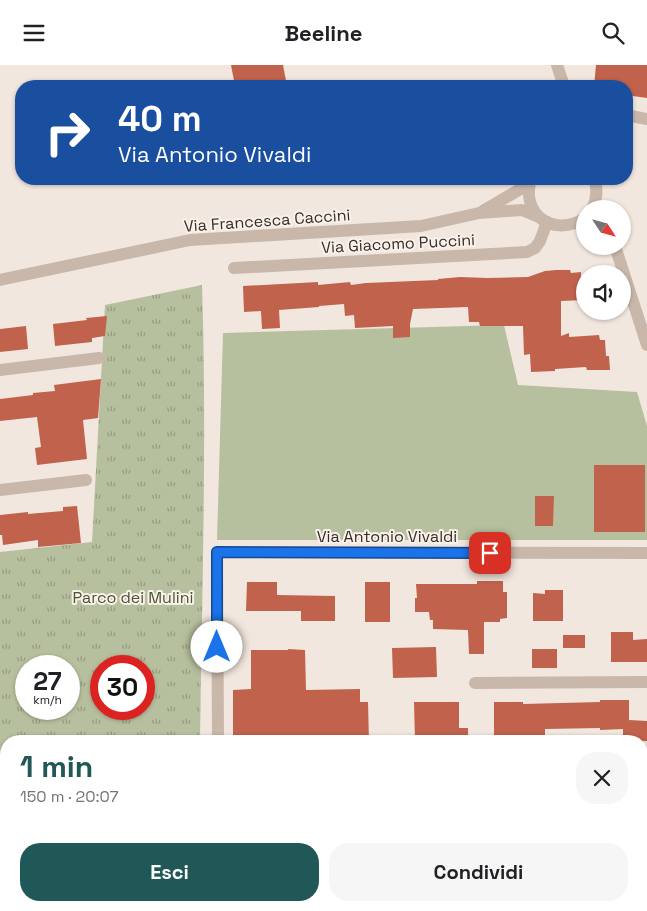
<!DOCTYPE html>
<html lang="it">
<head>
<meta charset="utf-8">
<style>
  body { margin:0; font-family:"Space Grotesk",sans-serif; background:#f6f6f6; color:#202124; height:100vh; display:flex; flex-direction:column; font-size:19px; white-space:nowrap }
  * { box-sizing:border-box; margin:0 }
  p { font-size:16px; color:#757577 }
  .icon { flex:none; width:28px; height:28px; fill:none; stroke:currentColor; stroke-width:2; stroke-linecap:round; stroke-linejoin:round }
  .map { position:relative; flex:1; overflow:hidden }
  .drawer { position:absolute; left:0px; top:670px; width:648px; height:176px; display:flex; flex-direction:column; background:#fff; border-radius:20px 20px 0 0; box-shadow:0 1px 4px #0004 }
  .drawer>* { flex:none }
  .hud { position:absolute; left:15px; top:15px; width:618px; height:105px; border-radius:20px; box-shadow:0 1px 4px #0004; background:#1a4fa0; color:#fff; overflow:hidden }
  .needle { width:32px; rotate:126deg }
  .buttons { position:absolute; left:576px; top:135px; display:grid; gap:10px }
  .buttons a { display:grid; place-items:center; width:55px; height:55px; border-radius:50%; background:#fff; box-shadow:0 1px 4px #0004; font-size:25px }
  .speed { position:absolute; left:15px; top:590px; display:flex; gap:10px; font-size:25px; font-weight:700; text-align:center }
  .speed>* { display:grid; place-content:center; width:65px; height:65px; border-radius:50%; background:#fff; box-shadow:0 1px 4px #0004; line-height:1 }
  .speed small { font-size:12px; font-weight:400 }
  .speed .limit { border:8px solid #d22; background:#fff; color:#111 }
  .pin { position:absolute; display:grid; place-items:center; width:42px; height:42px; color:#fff; margin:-21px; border-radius:10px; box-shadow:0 2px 8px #0006 }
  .me { position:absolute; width:55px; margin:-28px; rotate:0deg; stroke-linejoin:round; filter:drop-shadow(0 0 4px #0008) }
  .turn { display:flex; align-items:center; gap:18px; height:105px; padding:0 20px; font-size:22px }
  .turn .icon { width:65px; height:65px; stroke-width:2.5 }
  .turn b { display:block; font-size:35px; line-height:42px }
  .round { display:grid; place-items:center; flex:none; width:52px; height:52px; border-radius:20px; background:#f6f6f6 }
  .summary { display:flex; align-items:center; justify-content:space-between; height:85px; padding:0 20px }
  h1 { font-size:30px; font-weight:600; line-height:38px; color:#205757 }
  .primary-button { display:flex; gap:10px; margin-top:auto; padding:10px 20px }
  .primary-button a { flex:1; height:58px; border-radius:20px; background:#205757; color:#fff; font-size:20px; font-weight:600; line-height:58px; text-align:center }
  .primary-button a+a { background:#f6f6f6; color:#202124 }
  header { display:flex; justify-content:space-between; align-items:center; height:65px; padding:0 20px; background:#fff; font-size:22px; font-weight:600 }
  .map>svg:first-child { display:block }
  .grass { fill:#b7c09e }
  .park { fill:url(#park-tufts); fill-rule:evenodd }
  .building { fill:#c1624c }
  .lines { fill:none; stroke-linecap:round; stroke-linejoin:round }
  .minor { stroke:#c9b7aa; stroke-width:12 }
  .route-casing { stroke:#114b97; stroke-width:12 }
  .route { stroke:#1a73e8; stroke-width:9 }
  .labels { text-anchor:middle; stroke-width:4; stroke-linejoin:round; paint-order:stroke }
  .street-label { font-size:16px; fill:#372d29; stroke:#f9f1ea }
  .park-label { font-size:16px; fill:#49552e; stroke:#f9f1ea }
</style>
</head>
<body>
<header><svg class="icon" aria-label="menu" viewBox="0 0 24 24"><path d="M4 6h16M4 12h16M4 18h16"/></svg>Beeline<svg class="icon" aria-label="search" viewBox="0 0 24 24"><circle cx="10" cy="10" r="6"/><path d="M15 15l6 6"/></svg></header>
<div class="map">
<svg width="647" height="846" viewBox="0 0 647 846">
  <defs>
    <pattern id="park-tufts" width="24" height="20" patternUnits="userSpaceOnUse" patternTransform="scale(1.25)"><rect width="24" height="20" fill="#b7c09e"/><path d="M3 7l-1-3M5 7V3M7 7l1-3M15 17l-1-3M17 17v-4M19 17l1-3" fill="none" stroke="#969c81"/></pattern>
  </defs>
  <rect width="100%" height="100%" fill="#f2e7de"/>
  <path class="grass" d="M 504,260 L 518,320 L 637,327 L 647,361 L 647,475 L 217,475 L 223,268 Z"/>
  <path class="park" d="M 202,220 C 207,372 202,524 200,676 L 6,676 L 6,840 L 196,840 L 196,846 L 0,846 L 0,487 L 92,477 L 105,240 ZM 26,601 L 69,601 L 69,644 L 26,644 ZM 101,601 L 144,601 L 144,644 L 101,644 Z"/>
  <g class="building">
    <path d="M 231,0 L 283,0 L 287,21 L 235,21 Z"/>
    <path d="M 596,0 L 647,0 L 647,33 L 626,30 L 626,21 L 594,21 Z"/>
    <path d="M 556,205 L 570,205 L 571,208 L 581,207 L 581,216 L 585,216 L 585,235 L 561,236 L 561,271 L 569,268 L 569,272 L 599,270 L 600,275 L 605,275 L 606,291 L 609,291 L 610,305 L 587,305 L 586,302 L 555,304 L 555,306 L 531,307 L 530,289 L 524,290 L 523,261 L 480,261 L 479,257 L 469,257 L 468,242 L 413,244 L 410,259 L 410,272 L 393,273 L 393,261 L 355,263 L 354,250 L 345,251 L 344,239 L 319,241 L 319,242 L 279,245 L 280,263 L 262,264 L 261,246 L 244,247 L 243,221 L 318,217 L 318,220 L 350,217 L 351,220 L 366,218 L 438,215 L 438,214 L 460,212 L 487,213 L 528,212 L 545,206 Z"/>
    <path d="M 107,251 L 105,271 L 92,273 L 92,277 L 55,281 L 53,259 L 87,255 L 86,253 Z"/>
    <path d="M 26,261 L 28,284 L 0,287 L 0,264 Z"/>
    <path d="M 101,314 L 98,353 L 83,355 L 87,394 L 37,400 L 35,383 L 41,382 L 37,352 L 0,356 L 0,334 L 33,330 L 33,328 L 55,326 L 54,320 Z"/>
    <rect x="594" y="400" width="51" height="67"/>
    <path d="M 535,431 L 554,431 L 553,461 L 535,461 Z"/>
    <path d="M 77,441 L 81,478 L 38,482 L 38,475 L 3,480 L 2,470 L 0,470 L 0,450 L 28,447 L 28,449 L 63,446 L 63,442 Z"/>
    <path d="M 477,516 L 503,516 L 503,527 L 507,527 L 507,553 L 500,554 L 500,557 L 484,557 L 484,589 L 469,589 L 468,565 L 433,564 L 433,555 L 430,555 L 429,547 L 415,547 L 415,533 L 417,533 L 416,519 L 477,519 Z"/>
    <path d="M 247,517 L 277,517 L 277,530 L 335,531 L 335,556 L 301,556 L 301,546 L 246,546 Z"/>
    <rect x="365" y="517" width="25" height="40"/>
    <path d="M 545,525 L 563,525 L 563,556 L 533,556 L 533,528 L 545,529 Z"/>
    <path d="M 611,567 L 633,567 L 633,575 L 647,574 L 647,597 L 611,597 Z"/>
    <rect x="563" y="570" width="22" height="13"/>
    <path d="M 436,582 L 437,612 L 393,613 L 392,583 Z"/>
    <path d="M 288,584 L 305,585 L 306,625 L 360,624 L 360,637 L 368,637 L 369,676 L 233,676 L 233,625 L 251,624 L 251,585 L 288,585 Z"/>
    <rect x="532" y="584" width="25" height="19"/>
    <path d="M 600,635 L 629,635 L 629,655 L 647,656 L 647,676 L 623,676 L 623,664 L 600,665 L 600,663 L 545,664 L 545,676 L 494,676 L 494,637 L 523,637 L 523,639 L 600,637 Z"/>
    <path d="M 414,637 L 459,637 L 459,663 L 468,663 L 468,676 L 415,676 Z"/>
  </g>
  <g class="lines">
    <g class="minor">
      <path d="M 557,0 L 564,21"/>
      <path d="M 626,50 L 647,54"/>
      <path d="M 531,114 C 520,150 554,173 585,153"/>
      <path d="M 592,144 C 597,134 598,124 594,114"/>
      <path d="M 483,146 L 522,123 L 531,115"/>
      <path d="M 615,181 L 647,280"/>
      <path d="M 234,203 L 527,187 L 535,183 L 540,176 L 547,157"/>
      <path d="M 0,215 L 190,175 L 421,161 L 479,148 L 522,145 L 539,152"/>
      <path d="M 0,305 L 99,293"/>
      <path d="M 0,425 L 86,415"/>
      <path d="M 475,618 L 647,617"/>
      <path d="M 218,676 L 217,487 L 647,488"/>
      <path d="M 615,840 L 623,846"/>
      <path d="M 211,846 L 212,840"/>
      <path d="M 366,846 L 367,840"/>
    </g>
  </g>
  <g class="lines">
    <g class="route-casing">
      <path id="route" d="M 217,582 L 217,487 L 490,488"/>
    </g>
    <use href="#route" class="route"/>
  </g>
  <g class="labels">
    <g class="street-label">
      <text transform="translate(267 155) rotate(-4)" y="6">Via Francesca Caccini</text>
      <text transform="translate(398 178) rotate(-3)" y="6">Via Giacomo Puccini</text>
      <text x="387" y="477">Via Antonio Vivaldi</text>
    </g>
    <g class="park-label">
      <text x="133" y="538">Parco dei Mulini</text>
    </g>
  </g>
</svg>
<div class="buttons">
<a><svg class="needle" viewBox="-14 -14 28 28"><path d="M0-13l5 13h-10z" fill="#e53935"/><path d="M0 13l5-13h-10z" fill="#757577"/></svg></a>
<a><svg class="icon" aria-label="sound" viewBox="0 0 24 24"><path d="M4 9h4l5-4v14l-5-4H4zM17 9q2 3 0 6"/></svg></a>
</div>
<div class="speed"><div>27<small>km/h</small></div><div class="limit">30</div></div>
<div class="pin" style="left:490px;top:488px;background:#d93025"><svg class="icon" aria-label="arrive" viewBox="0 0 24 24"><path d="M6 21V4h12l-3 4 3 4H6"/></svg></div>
<svg class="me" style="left:217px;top:582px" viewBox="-20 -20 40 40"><circle r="19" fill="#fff"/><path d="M0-13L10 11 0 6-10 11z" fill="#1a73e8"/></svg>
<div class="hud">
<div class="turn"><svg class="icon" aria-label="right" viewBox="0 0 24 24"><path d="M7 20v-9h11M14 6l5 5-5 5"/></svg><div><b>40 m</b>Via Antonio Vivaldi</div></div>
</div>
<section class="drawer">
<div class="summary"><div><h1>1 min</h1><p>150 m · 20:07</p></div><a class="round"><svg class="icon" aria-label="close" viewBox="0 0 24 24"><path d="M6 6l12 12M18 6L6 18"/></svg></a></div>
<div class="primary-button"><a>Esci</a><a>Condividi</a></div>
</section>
</div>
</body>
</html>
